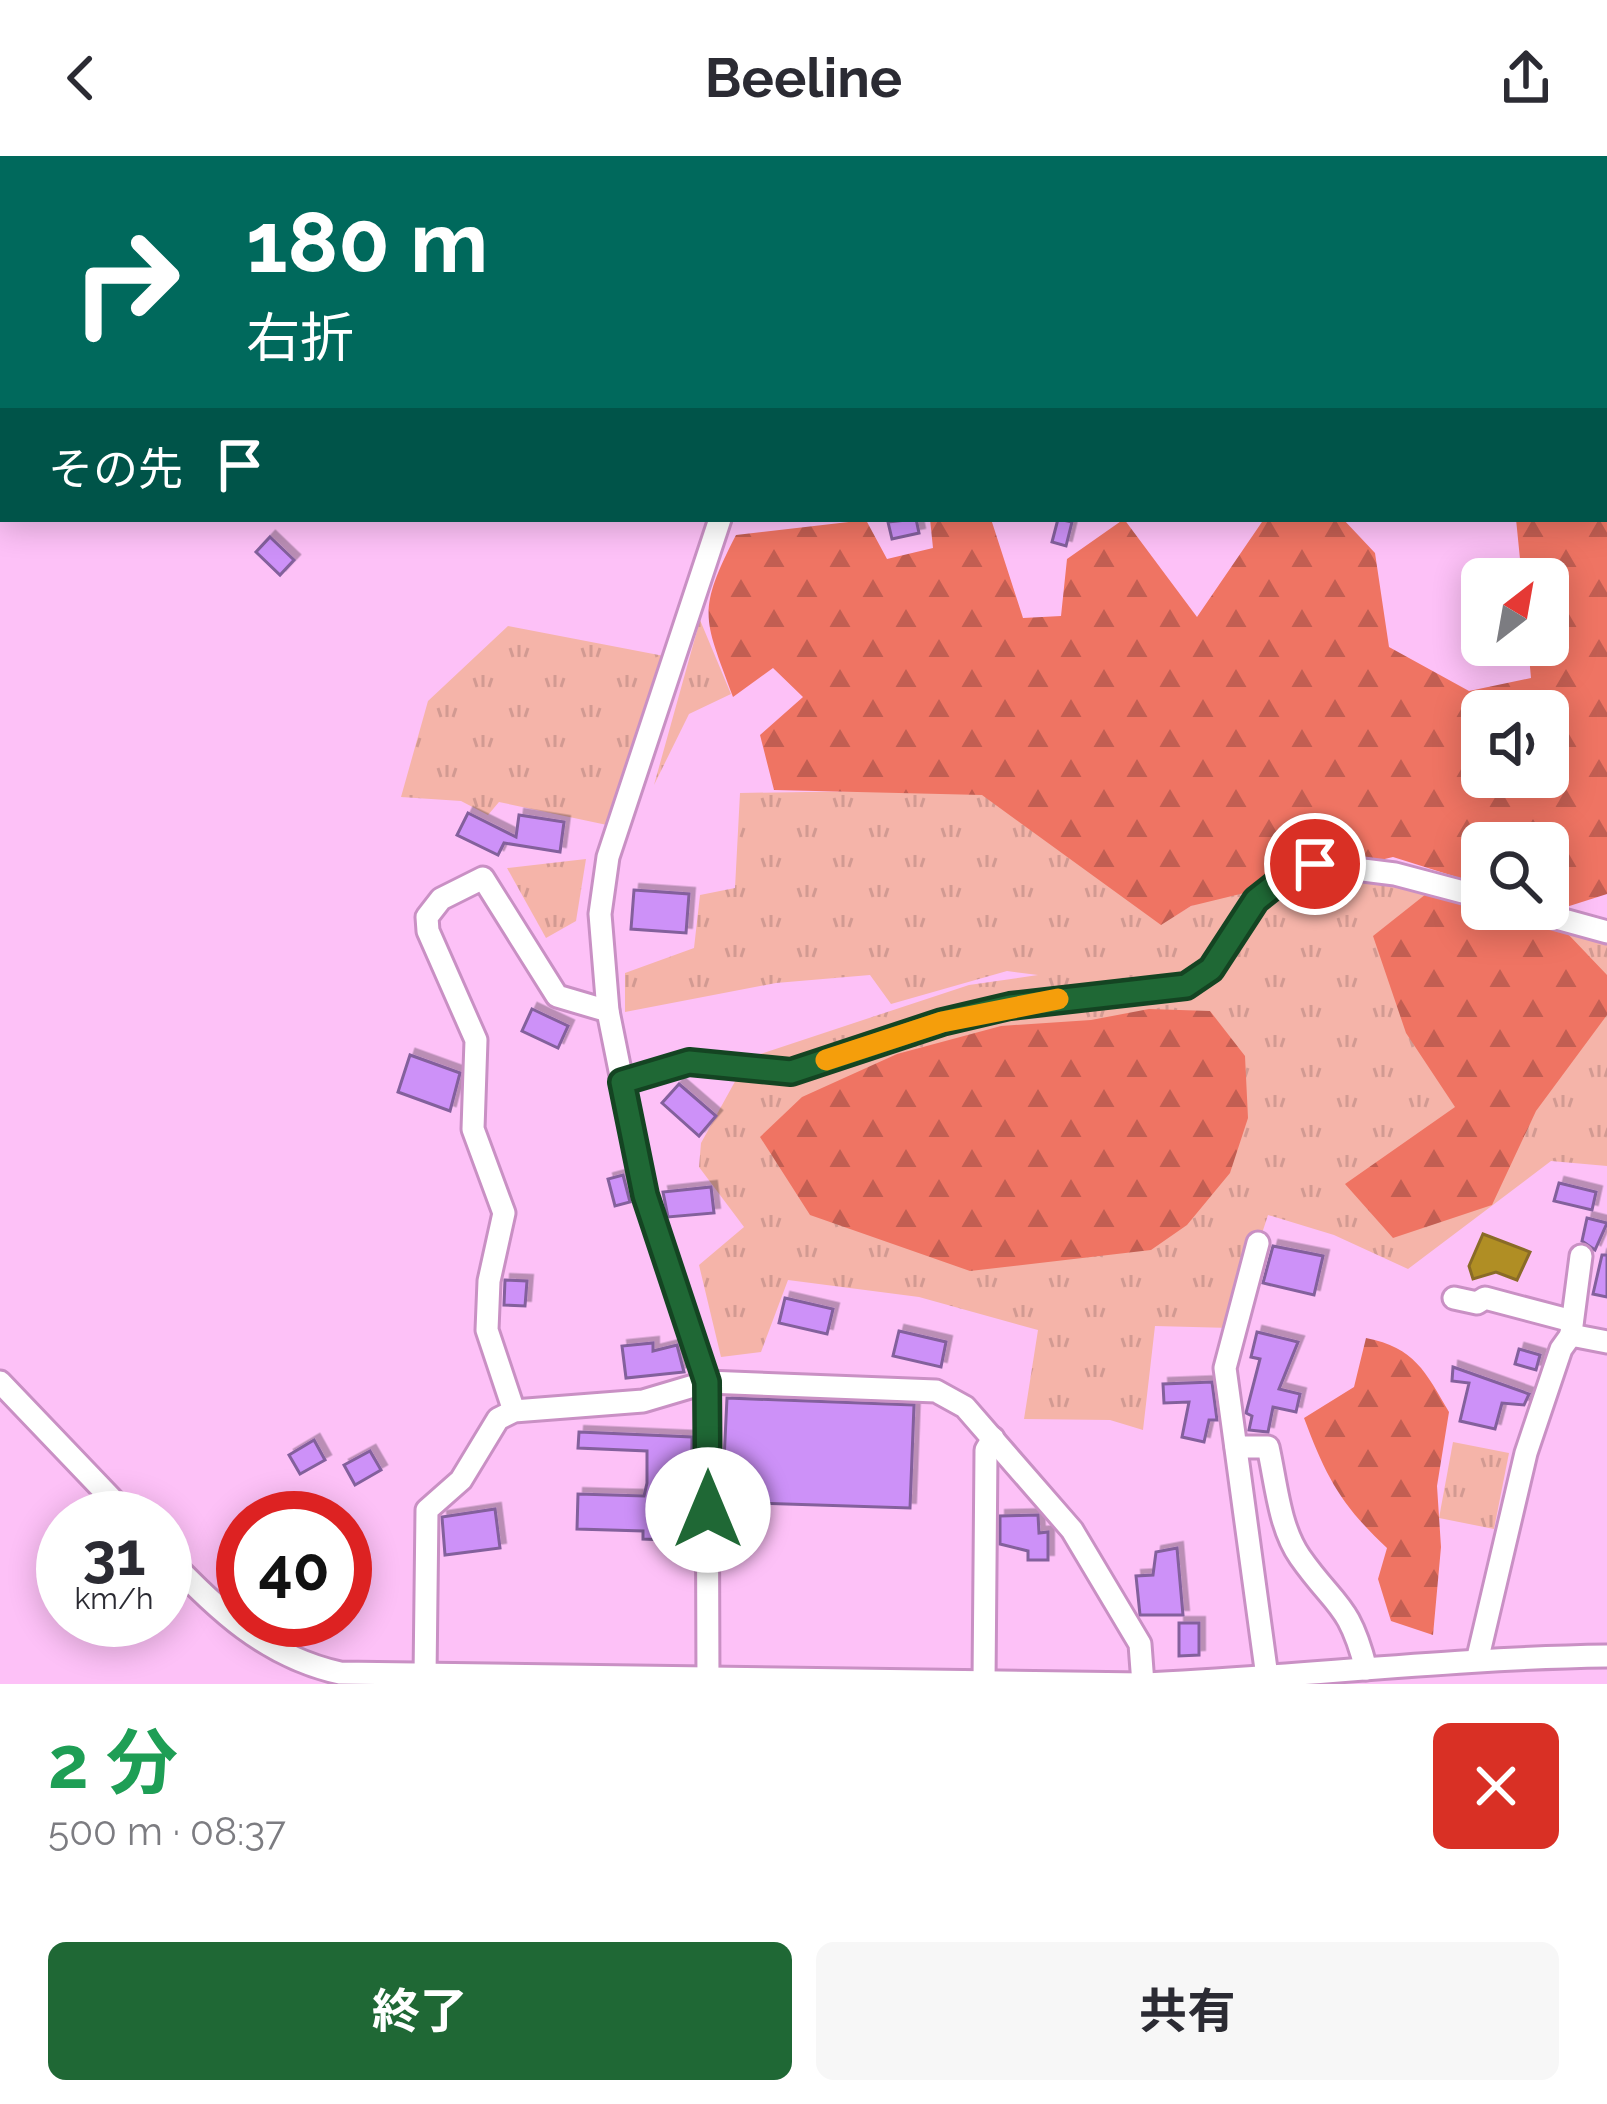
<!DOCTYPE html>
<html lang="ja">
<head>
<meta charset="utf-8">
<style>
  body { margin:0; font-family:Raleway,"Noto Sans JP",sans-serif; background:#f7f7f7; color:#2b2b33; height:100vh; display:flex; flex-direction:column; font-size:45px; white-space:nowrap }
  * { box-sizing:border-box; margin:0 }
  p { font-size:39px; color:#7c7c81 }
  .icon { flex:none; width:66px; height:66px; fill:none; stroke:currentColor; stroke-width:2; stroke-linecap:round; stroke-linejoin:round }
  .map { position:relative; height:1528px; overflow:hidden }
  .side { display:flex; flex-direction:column; background:#fff; flex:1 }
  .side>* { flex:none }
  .hud { position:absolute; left:0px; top:0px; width:1608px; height:366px; box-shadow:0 6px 30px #0003; background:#00695c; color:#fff; overflow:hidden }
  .needle { width:78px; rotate:31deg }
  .fabs { position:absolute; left:1461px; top:402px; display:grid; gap:24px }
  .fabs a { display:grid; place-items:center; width:108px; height:108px; border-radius:18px; background:#fff; box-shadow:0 6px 30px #0003; font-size:60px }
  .speed { position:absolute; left:36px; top:1335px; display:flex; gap:24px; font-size:60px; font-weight:700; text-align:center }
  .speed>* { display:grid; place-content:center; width:156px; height:156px; border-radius:50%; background:#fff; box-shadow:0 6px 30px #0003; line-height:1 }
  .speed small { font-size:30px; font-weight:400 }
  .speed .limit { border:18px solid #d22; background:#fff; color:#111 }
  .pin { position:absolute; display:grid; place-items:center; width:102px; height:102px; color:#fff; margin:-51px; border:6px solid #fff; border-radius:50%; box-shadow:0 3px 12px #0007 }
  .me { position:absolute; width:132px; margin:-66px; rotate:0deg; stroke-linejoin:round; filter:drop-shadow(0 0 9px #0008) }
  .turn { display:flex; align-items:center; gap:42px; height:252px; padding:0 48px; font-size:54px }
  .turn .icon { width:156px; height:156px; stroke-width:2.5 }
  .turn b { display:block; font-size:84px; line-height:102px }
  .then { display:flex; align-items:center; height:114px; padding:0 48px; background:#0003; gap:24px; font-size:45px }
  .round { display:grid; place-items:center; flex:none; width:126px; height:126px; border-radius:18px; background:#f7f7f7 }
  .summary { display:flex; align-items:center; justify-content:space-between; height:204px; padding:0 48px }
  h1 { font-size:72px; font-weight:700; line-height:90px; color:#1e9e55 }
  .primary-button { display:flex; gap:24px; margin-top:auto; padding:24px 48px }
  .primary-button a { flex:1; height:138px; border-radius:18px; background:#1f6835; color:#fff; font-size:48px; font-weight:700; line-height:138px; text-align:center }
  .primary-button a+a { background:#f7f7f7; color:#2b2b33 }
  header { display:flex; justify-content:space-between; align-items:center; height:156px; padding:0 48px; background:#fff; font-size:54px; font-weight:700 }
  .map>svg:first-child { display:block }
  .grass { fill:url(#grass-tufts) }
  .forest { fill:url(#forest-firs); fill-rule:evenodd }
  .water { fill:#b08e24; stroke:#8a6b27; stroke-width:3 }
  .building { fill:#cd91f8; stroke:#83609c; stroke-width:3; filter:url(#shadow) }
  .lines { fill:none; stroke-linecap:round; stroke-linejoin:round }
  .minor-casing { stroke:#c990c4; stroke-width:27 }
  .path { stroke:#936b90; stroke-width:3; stroke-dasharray:9 9; stroke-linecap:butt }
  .minor { stroke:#fff; stroke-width:21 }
  .route-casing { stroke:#144422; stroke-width:30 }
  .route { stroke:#1f6835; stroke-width:21 }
  .slow { stroke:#f59e0b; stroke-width:21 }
</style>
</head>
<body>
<header><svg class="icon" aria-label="back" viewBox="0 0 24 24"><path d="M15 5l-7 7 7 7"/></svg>Beeline<svg class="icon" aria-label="share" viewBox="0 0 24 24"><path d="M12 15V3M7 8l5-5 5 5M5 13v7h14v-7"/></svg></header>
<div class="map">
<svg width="1607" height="1528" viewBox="0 0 1607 1528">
  <defs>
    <pattern id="grass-tufts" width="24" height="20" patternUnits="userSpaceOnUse" patternTransform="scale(3)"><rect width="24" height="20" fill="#f5b4a9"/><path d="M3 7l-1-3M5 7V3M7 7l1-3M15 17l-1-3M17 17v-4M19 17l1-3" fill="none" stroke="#d29a92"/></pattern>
    <pattern id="forest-firs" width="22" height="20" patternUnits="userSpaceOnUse" patternTransform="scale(3)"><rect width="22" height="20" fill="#ef7463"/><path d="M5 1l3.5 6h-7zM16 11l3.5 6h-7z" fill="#c25e52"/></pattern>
    <filter id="shadow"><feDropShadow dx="5.5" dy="-5.5" stdDeviation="0" flood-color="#0004"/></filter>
  </defs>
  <rect width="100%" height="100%" fill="#fdc1f7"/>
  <g class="grass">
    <path d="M 700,464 L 731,538 L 689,558 L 654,629 Z"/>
    <path d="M 508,470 L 664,500 L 607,669 L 499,646 L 488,659 L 461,645 L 401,641 L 428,545 Z"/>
    <path d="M 985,633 L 1161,768 L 1191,750 L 1325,698 L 1482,753 L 1607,788 L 1607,1010 L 1551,1005 L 1408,1113 L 1334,1079 L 1268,1059 L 1231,1172 L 1155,1170 L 1143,1274 L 1110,1264 L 1024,1263 L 1038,1174 L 919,1141 L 788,1124 L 761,1196 L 721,1201 L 699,1109 L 744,1071 L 699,1011 L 701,987 L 748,902 L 969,829 L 1038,819 L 1007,815 L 891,848 L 870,819 L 776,827 L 625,856 L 625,817 L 694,792 L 700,739 L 735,732 L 740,637 Z"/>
    <path d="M 586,703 L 576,765 L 546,782 L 507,712 Z"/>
    <path d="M 1453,1286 L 1509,1297 L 1494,1373 L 1439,1362 Z"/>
  </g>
  <g class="forest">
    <path d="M 365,0 L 786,0 L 788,3 L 372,3 Z"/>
    <path d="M 1005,0 L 1276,0 L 1001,3 Z"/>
    <path d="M 1403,0 L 1607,0 L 1607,45 L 1605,3 Z"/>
    <path d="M 1607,99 L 1607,738 L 1560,753 L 1548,749 L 1548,687 L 1482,687 L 1482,729 L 1393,701 L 1191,750 L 1161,769 L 982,639 L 774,634 L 760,579 L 803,541 L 773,512 L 733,541 C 704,462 696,457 736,379 L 866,364 L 887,403 L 933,392 L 930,363 L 991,363 L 1023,462 L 1061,460 L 1067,403 L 1124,363 L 1197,461 L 1264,363 L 1343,363 L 1375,397 L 1389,491 L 1469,535 L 1531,522 L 1528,489 L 1548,489 L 1548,423 L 1522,423 L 1516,363 L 1605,363 ZM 1482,555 L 1548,555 L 1548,621 L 1482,621 Z"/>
    <path d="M 1426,738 L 1567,777 L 1607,819 L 1607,859 L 1536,955 L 1492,1049 L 1393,1082 L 1345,1028 L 1455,951 L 1406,877 L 1373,780 Z"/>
    <path d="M 1149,853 L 1210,855 L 1245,900 L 1248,962 L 1230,1017 L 1187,1069 L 1151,1094 L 970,1115 L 810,1059 L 760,981 L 802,941 L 897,898 L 1001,870 L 1091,864 Z"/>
    <path d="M 1366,1182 C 1415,1192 1425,1215 1449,1256 L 1437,1330 L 1441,1391 L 1433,1479 L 1391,1465 L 1378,1423 L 1387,1392 C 1341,1349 1326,1321 1304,1262 L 1354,1231 Z"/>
  </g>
  <path class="water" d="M 1483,1078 L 1530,1096 L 1517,1124 L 1496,1116 L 1473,1123 L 1469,1110 Z"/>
  <g class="building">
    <path d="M 916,363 L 919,377 L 892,383 L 888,366 Z"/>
    <path d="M 1058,363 L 1072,366 L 1066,390 L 1052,386 Z"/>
    <path d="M 270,381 L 294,404 L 280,419 L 256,396 Z"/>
    <path d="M 468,657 L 516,681 L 519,659 L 564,666 L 560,696 L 504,687 L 498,699 L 457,679 Z"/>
    <path d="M 634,734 L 689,738 L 686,777 L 631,773 Z"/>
    <path d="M 532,853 L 568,870 L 558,892 L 522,875 Z"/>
    <path d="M 410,899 L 460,917 L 450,955 L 398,936 Z"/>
    <path d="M 679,928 L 716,960 L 699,980 L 662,947 Z"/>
    <path d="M 623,1019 L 630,1046 L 615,1050 L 608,1023 Z"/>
    <path d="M 1559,1027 L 1596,1036 L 1592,1054 L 1554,1045 Z"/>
    <path d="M 711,1031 L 714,1057 L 668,1061 L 663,1036 Z"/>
    <path d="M 1587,1062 L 1607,1067 L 1595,1094 L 1582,1085 Z"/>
    <path d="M 1273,1090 L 1323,1100 L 1314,1139 L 1263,1127 Z"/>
    <path d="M 1602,1099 L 1607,1099 L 1607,1141 L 1593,1138 Z"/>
    <path d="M 505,1124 L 527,1125 L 525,1150 L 504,1149 Z"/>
    <path d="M 785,1142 L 833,1153 L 827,1178 L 779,1167 Z"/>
    <path d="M 899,1175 L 946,1186 L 941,1211 L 893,1200 Z"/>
    <path d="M 1257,1176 L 1298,1186 L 1279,1233 L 1300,1238 L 1296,1256 L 1273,1251 L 1268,1276 L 1249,1274 L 1252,1260 L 1246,1257 L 1260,1203 L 1251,1201 Z"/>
    <path d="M 653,1187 L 653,1195 L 677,1189 L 684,1216 L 626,1222 L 622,1190 Z"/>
    <path d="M 1519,1193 L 1540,1199 L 1536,1214 L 1515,1208 Z"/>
    <path d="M 1453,1211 L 1529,1238 L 1524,1249 L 1502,1247 L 1495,1273 L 1460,1265 L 1469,1227 L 1452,1225 Z"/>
    <path d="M 1212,1226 L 1217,1264 L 1209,1264 L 1204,1286 L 1182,1281 L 1189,1246 L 1164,1247 L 1163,1228 Z"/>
    <path d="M 727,1242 L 914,1249 L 910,1352 L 722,1346 Z"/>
    <path d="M 579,1276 L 692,1281 L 691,1385 L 643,1383 L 643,1375 L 577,1373 L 578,1338 L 644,1340 L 647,1327 L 647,1295 L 578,1292 Z"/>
    <path d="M 314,1284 L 325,1304 L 300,1318 L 289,1299 Z"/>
    <path d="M 370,1295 L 381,1314 L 355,1329 L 344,1309 Z"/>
    <path d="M 495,1353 L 500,1392 L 445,1399 L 442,1361 Z"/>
    <path d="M 1038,1359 L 1039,1377 L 1048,1376 L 1048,1404 L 1028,1404 L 1028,1395 L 1000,1388 L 1000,1360 Z"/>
    <path d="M 1177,1392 L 1183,1459 L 1140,1459 L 1136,1420 L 1153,1419 L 1156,1396 Z"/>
    <path d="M 1179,1467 L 1199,1467 L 1199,1499 L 1179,1500 Z"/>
  </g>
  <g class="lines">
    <g class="minor-casing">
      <g id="minor">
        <path d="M 156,0 L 163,3"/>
        <path d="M 271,0 L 274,3"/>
        <path d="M 1605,152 L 1607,150"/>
        <path d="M 0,332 L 3,333"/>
        <path d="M 1524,753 L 1607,776"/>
        <path d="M 621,926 L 689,906 L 791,916 L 942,866 L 1010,850 L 1186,831 L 1211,813 L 1255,744 L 1290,717 L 1315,708 L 1395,718 L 1482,741"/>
        <path d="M 1258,1087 L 1225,1212 L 1268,1528"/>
        <path d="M 1454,1142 L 1477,1147 L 1485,1142 L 1572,1165"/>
        <path d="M 1571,1177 L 1581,1100"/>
        <path d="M 0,1226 L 130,1362"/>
        <path d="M 514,1255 L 487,1174 L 489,1125 L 504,1057 L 473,973 L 476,884 L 428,775 L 427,761 L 441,743 L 483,722 L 557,840 L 608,855"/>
        <path d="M 1236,1291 L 1268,1291 C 1276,1326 1279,1371 1300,1401 C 1335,1451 1349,1446 1366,1513"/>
        <path d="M 165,1399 C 216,1453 266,1501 340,1517 L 1143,1528 C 1298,1521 1452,1502 1607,1500"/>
        <path d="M 1478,1501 L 1526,1297 L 1561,1193 L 1571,1179 L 1607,1186"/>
        <path d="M 425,1521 L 427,1354 L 461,1324 L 498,1263 L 514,1255 L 643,1245 L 707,1226 L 936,1235 L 965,1251 L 1072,1374 L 1140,1488 L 1143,1528"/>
        <path d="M 984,1527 L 986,1294 L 993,1282"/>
        <path d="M 708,1528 L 707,1226 L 645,1039 L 608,855 L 600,758 L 608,701 L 720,363"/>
      </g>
    </g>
    <path class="path" d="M 11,0 L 14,3"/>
    <use href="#minor" class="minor"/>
  </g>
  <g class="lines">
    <g class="route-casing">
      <path id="route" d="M 708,1354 L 707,1226 L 645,1039 L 622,926 L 689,906 L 791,916 L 942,866 L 1010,850 L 1186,830 L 1211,813 L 1256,744 L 1290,717 L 1315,708"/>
    </g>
    <use href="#route" class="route"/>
    <path class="slow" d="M 826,904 L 942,866 L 1058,843"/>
  </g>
</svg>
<div class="fabs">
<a><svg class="needle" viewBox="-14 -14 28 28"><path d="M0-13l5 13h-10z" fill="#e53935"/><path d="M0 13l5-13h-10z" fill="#7c7c81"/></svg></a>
<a><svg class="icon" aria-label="sound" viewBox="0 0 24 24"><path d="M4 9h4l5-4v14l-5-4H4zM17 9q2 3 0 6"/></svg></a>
<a><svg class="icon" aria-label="search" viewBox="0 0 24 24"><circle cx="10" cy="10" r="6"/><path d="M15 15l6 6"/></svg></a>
</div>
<div class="speed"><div>31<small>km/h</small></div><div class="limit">40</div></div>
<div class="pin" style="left:1315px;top:708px;background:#d93025"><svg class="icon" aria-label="arrive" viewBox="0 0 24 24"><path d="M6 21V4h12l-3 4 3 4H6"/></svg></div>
<svg class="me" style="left:708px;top:1354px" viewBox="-20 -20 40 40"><circle r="19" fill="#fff"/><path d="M0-13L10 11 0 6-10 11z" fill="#1f6835"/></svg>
<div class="hud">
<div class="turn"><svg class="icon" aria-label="right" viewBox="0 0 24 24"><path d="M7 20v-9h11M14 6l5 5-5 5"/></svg><div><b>180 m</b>右折</div></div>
<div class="then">その先<svg class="icon" aria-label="arrive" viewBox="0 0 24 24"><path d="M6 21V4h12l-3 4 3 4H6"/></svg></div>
</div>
</div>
<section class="side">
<div class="summary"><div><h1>2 分</h1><p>500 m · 08:37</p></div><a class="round" style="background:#d93025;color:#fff"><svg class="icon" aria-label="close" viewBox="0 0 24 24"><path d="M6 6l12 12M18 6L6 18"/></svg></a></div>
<div class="primary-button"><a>終了</a><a>共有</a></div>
</section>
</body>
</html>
